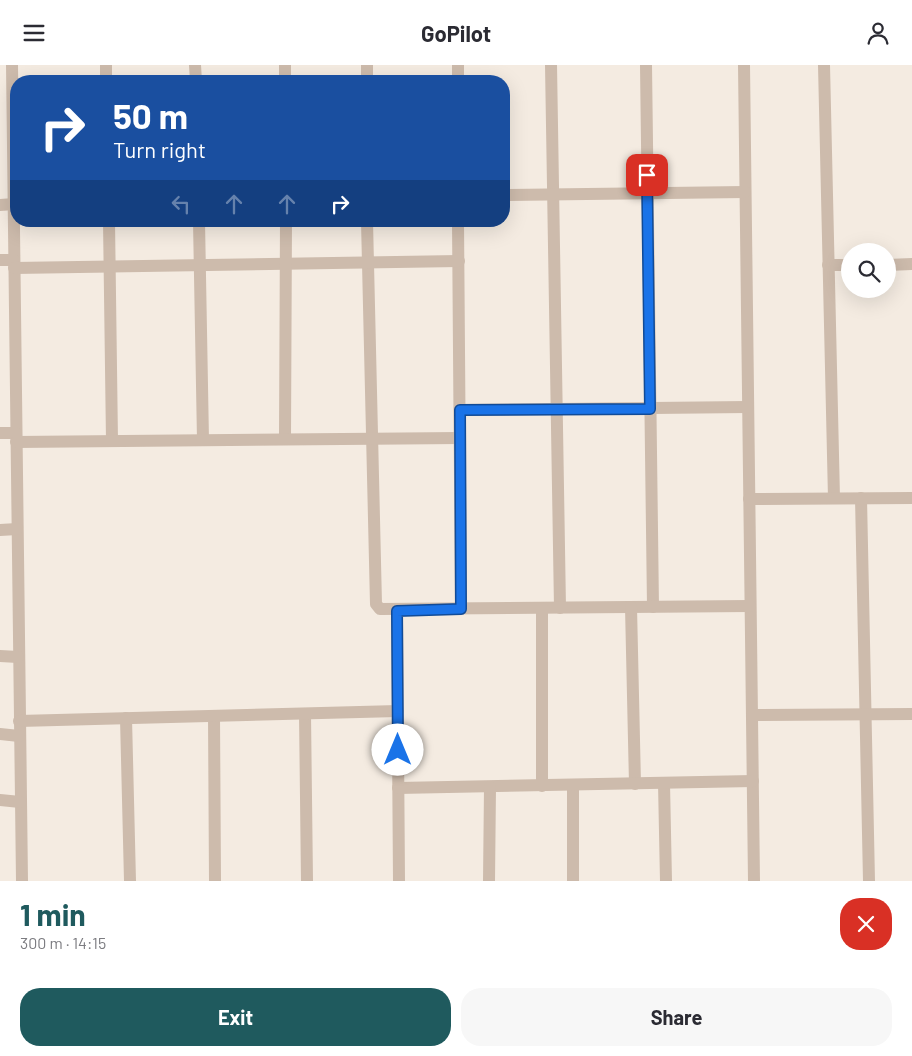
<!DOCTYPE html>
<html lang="en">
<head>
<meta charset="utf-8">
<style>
  body { margin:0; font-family:Barlow,sans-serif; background:#f7f7f7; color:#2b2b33; height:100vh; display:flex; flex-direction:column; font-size:19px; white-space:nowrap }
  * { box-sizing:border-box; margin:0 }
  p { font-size:16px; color:#7c7c81 }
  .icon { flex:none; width:28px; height:28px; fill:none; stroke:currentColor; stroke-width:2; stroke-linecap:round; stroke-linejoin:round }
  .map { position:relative; height:816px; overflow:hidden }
  .panel { display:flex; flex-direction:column; background:#fff; flex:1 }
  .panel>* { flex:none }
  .top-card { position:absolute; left:10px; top:10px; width:500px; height:152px; border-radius:20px; box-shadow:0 5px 20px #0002; background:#1a4fa0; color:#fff; overflow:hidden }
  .tools { position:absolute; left:841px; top:178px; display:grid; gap:10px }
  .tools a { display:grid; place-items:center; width:55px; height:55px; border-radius:50%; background:#fff; box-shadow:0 5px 20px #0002; font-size:25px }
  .pin { position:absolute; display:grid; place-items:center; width:42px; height:42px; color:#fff; margin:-21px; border-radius:10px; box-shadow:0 2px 8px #0006 }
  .me { position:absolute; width:55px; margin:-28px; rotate:0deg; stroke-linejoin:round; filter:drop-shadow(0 0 4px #0008) }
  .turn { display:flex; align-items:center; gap:18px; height:105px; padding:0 20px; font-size:22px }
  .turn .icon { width:65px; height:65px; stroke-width:2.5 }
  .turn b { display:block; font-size:35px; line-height:42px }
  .lanes { display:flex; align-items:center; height:48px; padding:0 20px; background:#0003; justify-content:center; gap:25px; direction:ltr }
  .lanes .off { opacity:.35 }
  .round { display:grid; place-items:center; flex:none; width:52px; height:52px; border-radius:20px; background:#f7f7f7 }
  .overview { display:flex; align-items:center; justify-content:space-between; height:85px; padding:0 20px }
  h1 { font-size:30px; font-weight:700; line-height:38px; color:#1f5a5e }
  .cta { display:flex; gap:10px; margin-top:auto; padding:10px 20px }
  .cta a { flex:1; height:58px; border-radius:20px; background:#1f5a5e; color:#fff; font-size:20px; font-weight:700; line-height:58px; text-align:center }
  .cta a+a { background:#f7f7f7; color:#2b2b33 }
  header { display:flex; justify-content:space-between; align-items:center; height:65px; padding:0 20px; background:#fff; font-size:22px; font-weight:700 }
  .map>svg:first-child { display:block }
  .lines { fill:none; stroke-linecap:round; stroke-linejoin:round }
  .minor { stroke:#cdbbac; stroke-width:12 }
  .route-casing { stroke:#114b97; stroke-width:12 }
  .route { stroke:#1a73e8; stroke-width:9 }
</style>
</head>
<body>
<header><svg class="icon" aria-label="menu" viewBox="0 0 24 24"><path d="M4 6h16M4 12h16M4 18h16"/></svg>GoPilot<svg class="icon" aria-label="person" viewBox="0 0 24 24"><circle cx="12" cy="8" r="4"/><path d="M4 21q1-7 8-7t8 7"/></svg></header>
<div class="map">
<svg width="912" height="816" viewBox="0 0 912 816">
  <rect width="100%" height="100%" fill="#f4ebe1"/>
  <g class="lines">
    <g class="minor">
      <path d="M 12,0 L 22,816"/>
      <path d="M 106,0 L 106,16"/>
      <path d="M 195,0 L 196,16"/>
      <path d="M 285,0 L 285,16"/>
      <path d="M 367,0 L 367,16"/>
      <path d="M 458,0 L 458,16"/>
      <path d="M 551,0 L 560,543"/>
      <path d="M 646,0 L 653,542"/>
      <path d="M 744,0 L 754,816"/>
      <path d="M 824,0 L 834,433"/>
      <path d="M 504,130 L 745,127"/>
      <path d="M 0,140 L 14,139"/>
      <path d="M 109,156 L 112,376"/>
      <path d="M 199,156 L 203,375"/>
      <path d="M 367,156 L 376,539 L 380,544 L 750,541"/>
      <path d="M 458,156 L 461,544"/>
      <path d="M 0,195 L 14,195"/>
      <path d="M 828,200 L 850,200"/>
      <path d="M 888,200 L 912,199"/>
      <path d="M 14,203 L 459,196"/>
      <path d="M 460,345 L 748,342"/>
      <path d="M 0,368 L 16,368"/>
      <path d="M 285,374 L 286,156"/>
      <path d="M 16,377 L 460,373"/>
      <path d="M 861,433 L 869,816"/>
      <path d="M 749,434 L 912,433"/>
      <path d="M 0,465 L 17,464"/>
      <path d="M 631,542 L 635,719"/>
      <path d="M 397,545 L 399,816"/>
      <path d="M 0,591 L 18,592"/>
      <path d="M 305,649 L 307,816"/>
      <path d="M 752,650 L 912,649"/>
      <path d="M 214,651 L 215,816"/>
      <path d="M 126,653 L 130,816"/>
      <path d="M 19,656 L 398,646"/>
      <path d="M 0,669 L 19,671"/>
      <path d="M 664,718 L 666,816"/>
      <path d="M 573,720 L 573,816"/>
      <path d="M 542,721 L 542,543"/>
      <path d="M 398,723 L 753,716"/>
      <path d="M 0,735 L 20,737"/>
      <path d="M 489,816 L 490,722"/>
    </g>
  </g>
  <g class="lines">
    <g class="route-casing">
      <path id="route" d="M 398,685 L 397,546 L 461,544 L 460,345 L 650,344 L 647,110"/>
    </g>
    <use href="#route" class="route"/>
  </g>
</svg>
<div class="tools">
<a><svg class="icon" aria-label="search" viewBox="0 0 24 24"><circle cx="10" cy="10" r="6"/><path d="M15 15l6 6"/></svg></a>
</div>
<div class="pin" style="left:647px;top:110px;background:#d93025"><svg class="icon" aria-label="arrive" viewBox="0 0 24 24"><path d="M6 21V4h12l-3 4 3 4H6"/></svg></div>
<svg class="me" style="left:398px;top:685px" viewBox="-20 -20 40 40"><circle r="19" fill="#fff"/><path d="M0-13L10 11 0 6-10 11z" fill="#1a73e8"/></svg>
<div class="top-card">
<div class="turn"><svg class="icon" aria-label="right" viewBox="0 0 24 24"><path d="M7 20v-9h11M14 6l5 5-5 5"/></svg><div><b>50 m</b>Turn right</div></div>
<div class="lanes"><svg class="icon off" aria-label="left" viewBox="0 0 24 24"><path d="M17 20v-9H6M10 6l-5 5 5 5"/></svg><svg class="icon off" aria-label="ahead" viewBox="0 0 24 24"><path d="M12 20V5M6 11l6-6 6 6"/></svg><svg class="icon off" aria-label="ahead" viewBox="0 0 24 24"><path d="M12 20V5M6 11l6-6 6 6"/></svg><svg class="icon" aria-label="right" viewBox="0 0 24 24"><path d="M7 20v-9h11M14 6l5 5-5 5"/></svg></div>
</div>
</div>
<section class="panel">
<div class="overview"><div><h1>1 min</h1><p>300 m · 14:15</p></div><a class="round" style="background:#d93025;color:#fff"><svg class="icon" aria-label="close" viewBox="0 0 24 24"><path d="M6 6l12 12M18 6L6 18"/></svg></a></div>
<div class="cta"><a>Exit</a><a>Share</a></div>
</section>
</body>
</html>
